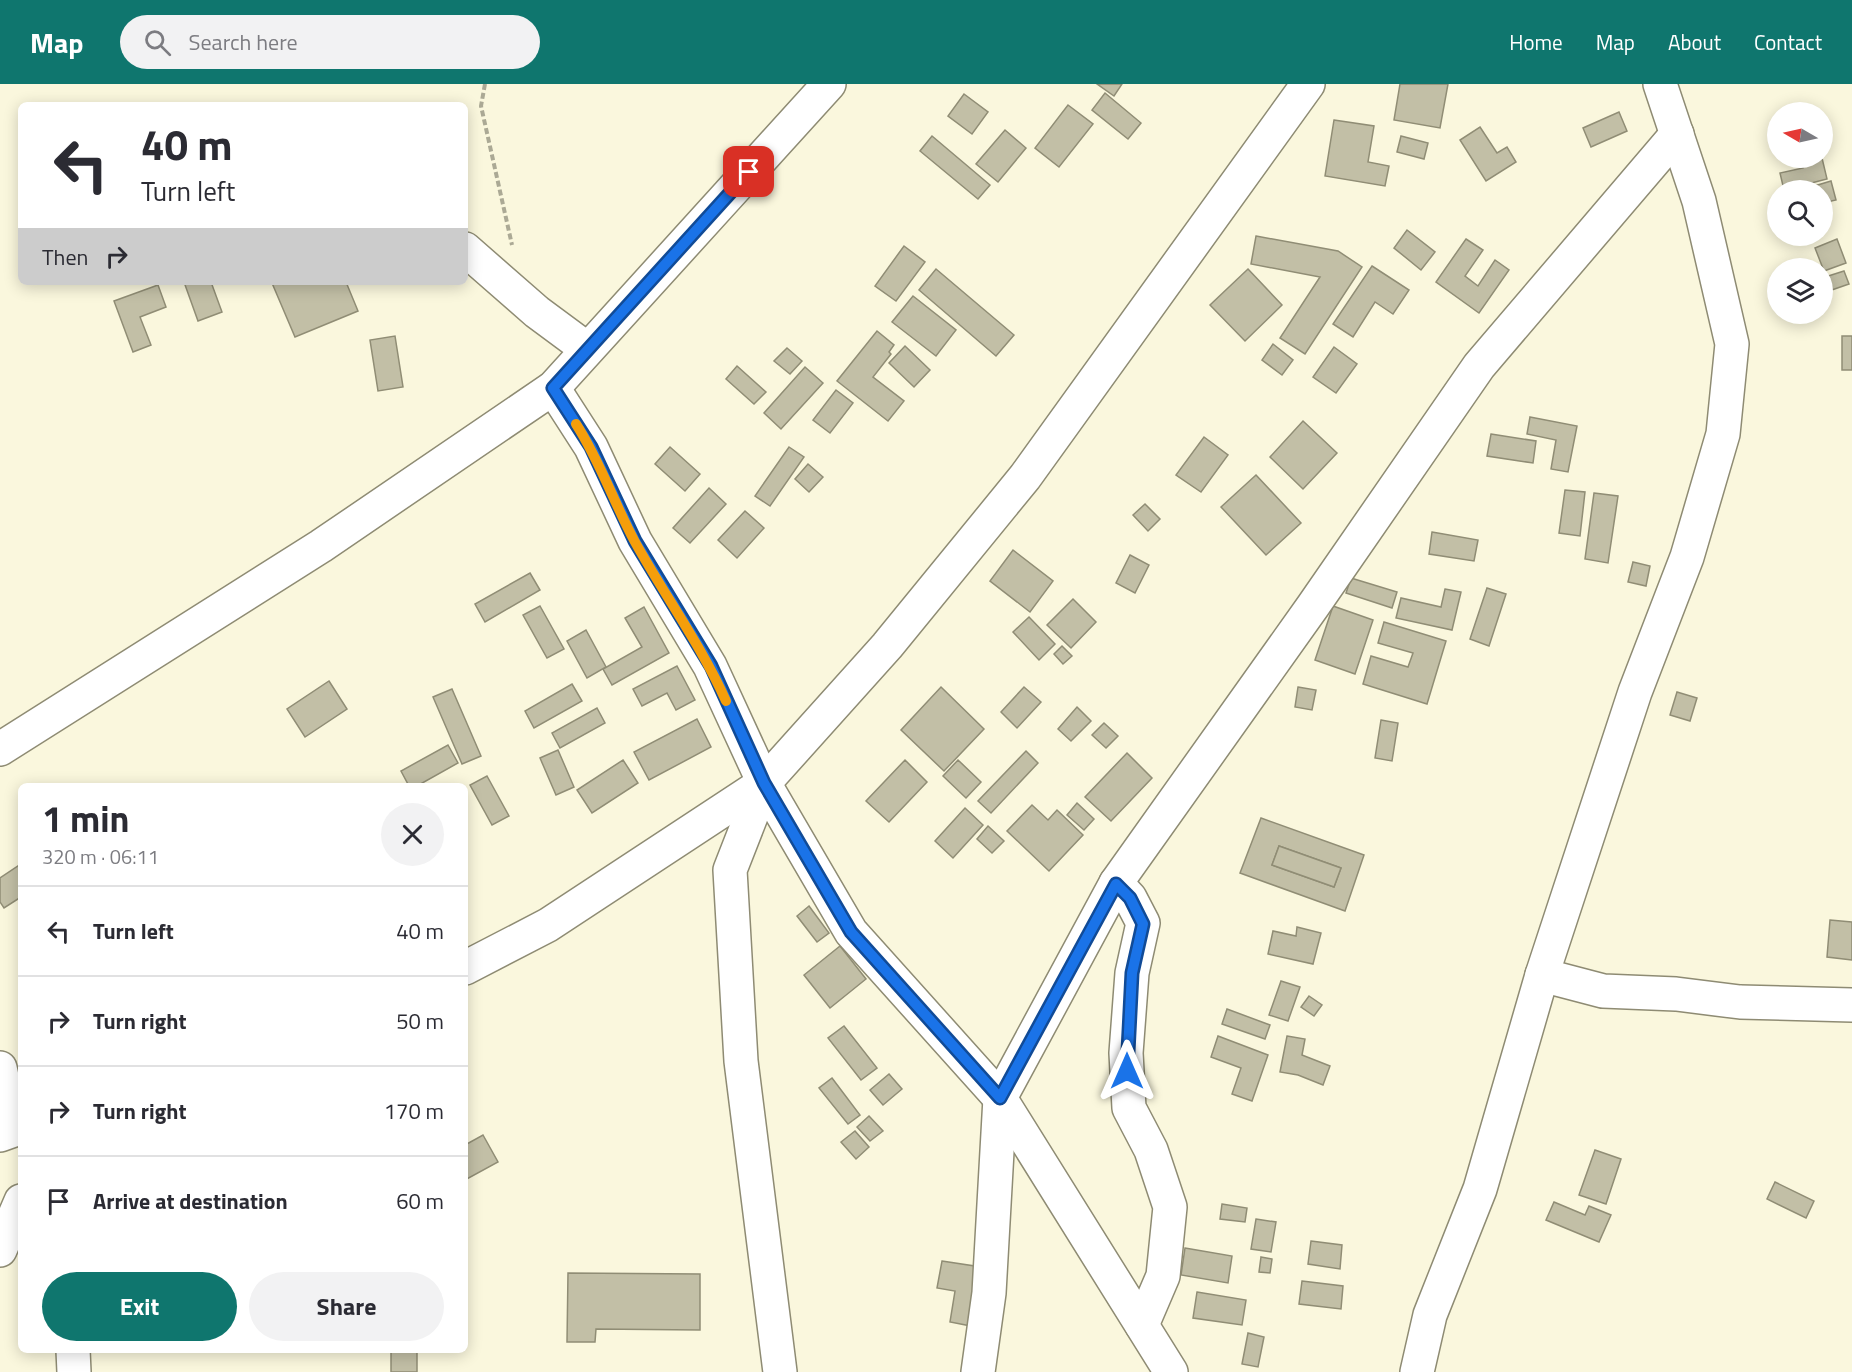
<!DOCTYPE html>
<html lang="en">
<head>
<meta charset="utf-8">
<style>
  body { margin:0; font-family:"Titillium Web",sans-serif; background:#f2f2f3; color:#2b2b33; height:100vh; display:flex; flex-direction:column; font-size:22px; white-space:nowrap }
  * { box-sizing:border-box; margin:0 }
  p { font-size:20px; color:#7c7c81 }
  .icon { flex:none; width:33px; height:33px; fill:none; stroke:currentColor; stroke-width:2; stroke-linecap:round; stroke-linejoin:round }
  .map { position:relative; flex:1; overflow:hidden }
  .drawer { position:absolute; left:18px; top:699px; width:450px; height:570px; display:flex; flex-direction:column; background:#fff; border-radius:9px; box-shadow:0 3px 15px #0003 }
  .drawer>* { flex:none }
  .guide { position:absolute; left:18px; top:18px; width:450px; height:183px; border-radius:9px; box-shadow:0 3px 15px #0003; background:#fff; color:#2b2b33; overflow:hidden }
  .needle { width:39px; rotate:279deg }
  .fabs { position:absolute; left:1767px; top:18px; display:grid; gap:12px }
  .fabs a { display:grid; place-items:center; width:66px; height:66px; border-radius:50%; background:#fff; box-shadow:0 3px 15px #0003; font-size:30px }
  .pin { position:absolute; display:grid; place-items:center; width:51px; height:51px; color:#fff; margin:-26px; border-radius:12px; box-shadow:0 3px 9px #0006 }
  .me { position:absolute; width:66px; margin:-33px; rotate:0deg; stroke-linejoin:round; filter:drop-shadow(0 0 4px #0008) }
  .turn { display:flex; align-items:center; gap:21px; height:126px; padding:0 24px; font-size:27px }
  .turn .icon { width:78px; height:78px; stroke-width:2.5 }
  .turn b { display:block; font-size:42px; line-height:51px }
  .then { display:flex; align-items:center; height:57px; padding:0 24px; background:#0003; gap:12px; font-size:22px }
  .round { display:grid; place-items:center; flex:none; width:63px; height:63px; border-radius:32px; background:#f2f2f3 }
  .overview { display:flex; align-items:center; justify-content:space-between; height:102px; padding:0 24px }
  h1 { font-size:36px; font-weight:700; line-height:45px }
  .cta { display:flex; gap:12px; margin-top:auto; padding:12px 24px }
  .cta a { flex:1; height:69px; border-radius:36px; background:#0f766e; color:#fff; font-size:24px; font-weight:700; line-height:69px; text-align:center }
  .cta a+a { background:#f2f2f3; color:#2b2b33 }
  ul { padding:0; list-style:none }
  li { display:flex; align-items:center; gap:18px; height:90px; padding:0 24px; border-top:2px solid #e1e1e2 }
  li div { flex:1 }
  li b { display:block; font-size:22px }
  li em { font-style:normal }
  header { display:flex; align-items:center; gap:36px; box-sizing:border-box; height:84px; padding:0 30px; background:#0f766e; color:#fff }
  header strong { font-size:28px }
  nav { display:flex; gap:33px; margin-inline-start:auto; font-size:21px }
  .search { width:420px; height:54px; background:#f2f2f3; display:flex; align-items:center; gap:15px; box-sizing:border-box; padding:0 21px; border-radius:33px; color:#7c7c81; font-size:22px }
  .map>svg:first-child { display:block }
  .building { fill:#c2bfa6; stroke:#908d75; stroke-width:1.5; fill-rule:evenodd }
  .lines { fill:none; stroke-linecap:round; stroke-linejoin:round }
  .minor-casing { stroke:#8e8b73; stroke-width:36 }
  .path { stroke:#aba995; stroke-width:4; stroke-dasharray:6 3; stroke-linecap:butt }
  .minor { stroke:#fff; stroke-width:33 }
  .route-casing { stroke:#114b97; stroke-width:15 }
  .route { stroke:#1a73e8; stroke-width:10 }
  .slow { stroke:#f59e0b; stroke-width:10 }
</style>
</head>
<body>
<header>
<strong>Map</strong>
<div class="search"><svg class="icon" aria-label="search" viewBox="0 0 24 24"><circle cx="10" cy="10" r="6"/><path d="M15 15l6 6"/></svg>Search here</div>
<nav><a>Home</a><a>Map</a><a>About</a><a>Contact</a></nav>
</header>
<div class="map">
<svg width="1852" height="1288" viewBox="0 0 1852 1288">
  <rect width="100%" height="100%" fill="#faf7dd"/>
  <g class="building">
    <path d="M 1097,0 L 1122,0 L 1114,12 Z"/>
    <path d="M 1400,0 L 1448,0 L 1440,44 L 1394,36 Z"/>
    <path d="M 1105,9 L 1141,39 L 1128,55 L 1092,26 Z"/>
    <path d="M 964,10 L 988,28 L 972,50 L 948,32 Z"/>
    <path d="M 1068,21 L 1093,40 L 1059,83 L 1035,64 Z"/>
    <path d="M 1619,28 L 1627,47 L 1591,63 L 1583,44 Z"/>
    <path d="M 1334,36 L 1374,42 L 1368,78 L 1389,82 L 1385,102 L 1325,92 Z"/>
    <path d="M 1480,43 L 1497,69 L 1507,63 L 1516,78 L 1486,97 L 1460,56 Z"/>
    <path d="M 1005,46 L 1026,64 L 998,98 L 976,80 Z"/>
    <path d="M 932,52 L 990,101 L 978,115 L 920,67 Z"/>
    <path d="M 1401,52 L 1428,59 L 1424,75 L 1397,68 Z"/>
    <path d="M 1801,74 L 1822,74 L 1827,95 L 1784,106 L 1780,89 L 1803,84 Z"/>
    <path d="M 1831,97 L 1836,116 L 1822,119 L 1822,106 L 1801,106 Z"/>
    <path d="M 1407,146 L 1435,168 L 1421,186 L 1394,164 Z"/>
    <path d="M 1256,152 L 1338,167 L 1362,183 L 1305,270 L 1280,254 L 1320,193 L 1251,180 Z"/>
    <path d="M 1466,155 L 1483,166 L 1465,192 L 1478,202 L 1495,176 L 1509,186 L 1479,229 L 1436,198 Z"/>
    <path d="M 1837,155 L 1846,179 L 1824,187 L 1815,164 Z"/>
    <path d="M 904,162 L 925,178 L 896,217 L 875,202 Z"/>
    <path d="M 1372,182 L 1409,206 L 1393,230 L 1375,218 L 1353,253 L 1333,240 Z"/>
    <path d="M 936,185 L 1014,251 L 996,272 L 919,206 Z"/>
    <path d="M 1248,185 L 1282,221 L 1245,257 L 1210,221 Z"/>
    <path d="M 1844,187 L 1849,200 L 1826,208 L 1822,194 Z"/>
    <path d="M 184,198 L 211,198 L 222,228 L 198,237 Z"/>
    <path d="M 346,198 L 358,227 L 295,253 L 272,199 Z"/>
    <path d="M 158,201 L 166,223 L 140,233 L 151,261 L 133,268 L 114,217 Z"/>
    <path d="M 913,212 L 956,246 L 936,272 L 892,238 Z"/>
    <path d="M 877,247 L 894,261 L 889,268 L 891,270 L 873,293 L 904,317 L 888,337 L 837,297 Z"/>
    <path d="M 395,252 L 403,303 L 378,307 L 370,256 Z"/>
    <rect x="1842" y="252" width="10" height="34"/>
    <path d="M 1273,260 L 1293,276 L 1282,291 L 1262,276 Z"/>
    <path d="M 905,262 L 930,286 L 914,303 L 889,279 Z"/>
    <path d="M 1334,263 L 1357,280 L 1336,309 L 1313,293 Z"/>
    <path d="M 787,264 L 802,277 L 790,290 L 774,277 Z"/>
    <path d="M 737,282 L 766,308 L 754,320 L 726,295 Z"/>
    <path d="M 805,283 L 823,299 L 781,345 L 764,329 Z"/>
    <path d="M 836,306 L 853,319 L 830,349 L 813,336 Z"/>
    <path d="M 1530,333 L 1577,342 L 1568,388 L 1551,385 L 1556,356 L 1527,350 Z"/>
    <path d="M 1303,337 L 1337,369 L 1303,405 L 1270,373 Z"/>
    <path d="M 1491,350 L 1536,357 L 1533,379 L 1487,372 Z"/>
    <path d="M 1204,353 L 1228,371 L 1201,408 L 1176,391 Z"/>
    <path d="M 670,363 L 700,390 L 685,407 L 655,380 Z"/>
    <path d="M 789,363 L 804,373 L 770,422 L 755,412 Z"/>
    <path d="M 808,380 L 823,393 L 809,408 L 795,395 Z"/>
    <path d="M 1256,391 L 1301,439 L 1266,471 L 1221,423 Z"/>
    <path d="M 709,404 L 726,420 L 690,459 L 673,444 Z"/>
    <path d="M 1565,406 L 1585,408 L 1580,452 L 1559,449 Z"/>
    <path d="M 1594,409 L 1618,412 L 1608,479 L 1585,475 Z"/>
    <path d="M 1145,420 L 1160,435 L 1148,447 L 1133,431 Z"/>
    <path d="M 745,427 L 764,444 L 737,474 L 718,456 Z"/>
    <path d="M 1432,448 L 1478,456 L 1474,477 L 1429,470 Z"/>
    <path d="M 1013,466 L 1053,497 L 1030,528 L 990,497 Z"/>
    <path d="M 1130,471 L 1149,481 L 1135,509 L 1116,499 Z"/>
    <path d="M 1633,478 L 1650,482 L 1646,502 L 1628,498 Z"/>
    <path d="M 530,489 L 540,506 L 485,538 L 475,520 Z"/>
    <path d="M 1351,494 L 1397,508 L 1392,524 L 1346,509 Z"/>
    <path d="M 1487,504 L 1506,510 L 1489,562 L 1470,555 Z"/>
    <path d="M 1445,505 L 1461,508 L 1452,546 L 1396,534 L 1401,514 L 1441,523 Z"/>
    <path d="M 1073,515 L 1096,538 L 1071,564 L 1047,541 Z"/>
    <path d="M 540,522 L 564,565 L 547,574 L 523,531 Z"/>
    <path d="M 1333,522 L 1373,536 L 1355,590 L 1315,576 Z"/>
    <path d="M 644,523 L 669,569 L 612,601 L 603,585 L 642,563 L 625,534 Z"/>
    <path d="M 1029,533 L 1055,560 L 1039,576 L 1013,548 Z"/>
    <path d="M 1384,538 L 1446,557 L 1427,620 L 1363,600 L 1371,572 L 1408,583 L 1413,569 L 1378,559 Z"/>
    <path d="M 586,546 L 606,583 L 587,594 L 567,557 Z"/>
    <path d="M 1062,562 L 1072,572 L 1063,580 L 1054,570 Z"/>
    <path d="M 677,582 L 695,616 L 676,626 L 667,609 L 642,622 L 633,605 Z"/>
    <path d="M 329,597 L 347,625 L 305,653 L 287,625 Z"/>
    <path d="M 572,600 L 582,617 L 534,644 L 525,627 Z"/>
    <path d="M 941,603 L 984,645 L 944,687 L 901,646 Z"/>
    <path d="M 1024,603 L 1041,618 L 1017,644 L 1001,628 Z"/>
    <path d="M 1298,603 L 1316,606 L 1312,626 L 1295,623 Z"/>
    <path d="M 452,605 L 481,672 L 462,680 L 433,613 Z"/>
    <path d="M 1677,608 L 1697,614 L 1690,637 L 1670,631 Z"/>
    <path d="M 1077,623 L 1091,637 L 1071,657 L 1058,645 Z"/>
    <path d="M 597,624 L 605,639 L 560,664 L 552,649 Z"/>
    <path d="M 697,635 L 711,663 L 649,696 L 634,668 Z"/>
    <path d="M 1381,636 L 1398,639 L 1392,677 L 1375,674 Z"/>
    <path d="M 1104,639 L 1118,652 L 1106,664 L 1092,651 Z"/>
    <path d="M 448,661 L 458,679 L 417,702 L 409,702 L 401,687 Z"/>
    <path d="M 558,666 L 574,703 L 556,711 L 540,674 Z"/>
    <path d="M 1026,667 L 1038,679 L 991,729 L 978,717 Z"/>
    <path d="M 1127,669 L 1152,694 L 1111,737 L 1085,713 Z"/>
    <path d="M 623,676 L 638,699 L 592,729 L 577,706 Z"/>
    <path d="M 905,676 L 927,698 L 889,738 L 866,717 Z"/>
    <path d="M 958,676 L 981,698 L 966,714 L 943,692 Z"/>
    <path d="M 487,692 L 509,732 L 492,741 L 470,701 Z"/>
    <path d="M 1077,719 L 1094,735 L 1084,746 L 1067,731 Z"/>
    <path d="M 1032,721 L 1048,736 L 1057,726 L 1083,751 L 1049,787 L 1007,747 Z"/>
    <path d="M 965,724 L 983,741 L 953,774 L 935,757 Z"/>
    <path d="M 1261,734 L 1364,771 L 1345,827 L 1240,789 ZM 1279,762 L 1341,784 L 1334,803 L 1272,781 Z"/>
    <path d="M 988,742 L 1004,757 L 992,769 L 977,755 Z"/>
    <path d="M 1279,762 L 1341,784 L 1334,803 L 1272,781 Z"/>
    <path d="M 21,780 L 21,813 L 4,824 L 0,818 L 0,794 Z"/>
    <path d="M 809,822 L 829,849 L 817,858 L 797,832 Z"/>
    <path d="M 1830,836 L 1852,838 L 1852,876 L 1827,873 Z"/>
    <path d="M 1297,843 L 1321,849 L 1313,880 L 1268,870 L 1273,847 L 1296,852 Z"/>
    <path d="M 840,862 L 866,895 L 830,924 L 804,891 Z"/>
    <path d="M 1281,897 L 1300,903 L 1288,937 L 1269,931 Z"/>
    <path d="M 1309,912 L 1322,921 L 1314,932 L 1301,923 Z"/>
    <path d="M 1227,925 L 1270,941 L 1265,955 L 1222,940 Z"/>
    <path d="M 844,942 L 877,984 L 861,996 L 828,954 Z"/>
    <path d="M 1218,952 L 1268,971 L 1252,1017 L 1232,1010 L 1241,984 L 1211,973 Z"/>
    <path d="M 1287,952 L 1305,955 L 1302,971 L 1330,982 L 1323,1001 L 1298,991 L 1280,988 Z"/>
    <path d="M 889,990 L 902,1005 L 883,1021 L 870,1006 Z"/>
    <path d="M 832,994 L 860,1031 L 848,1040 L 819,1004 Z"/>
    <path d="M 869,1032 L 883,1047 L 870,1057 L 857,1043 Z"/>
    <path d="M 855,1047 L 869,1063 L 856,1075 L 841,1058 Z"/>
    <path d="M 483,1051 L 498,1078 L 465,1096 L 465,1061 Z"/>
    <path d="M 1595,1066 L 1621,1075 L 1606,1120 L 1579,1111 Z"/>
    <path d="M 1775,1098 L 1814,1117 L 1806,1134 L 1767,1115 Z"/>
    <path d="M 1554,1118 L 1585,1131 L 1589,1122 L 1611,1131 L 1599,1158 L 1546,1136 Z"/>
    <path d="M 1222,1120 L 1247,1124 L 1245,1138 L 1220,1135 Z"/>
    <path d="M 1256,1135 L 1276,1138 L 1271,1168 L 1251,1165 Z"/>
    <path d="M 1311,1157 L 1342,1161 L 1340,1185 L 1308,1180 Z"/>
    <path d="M 1185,1164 L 1232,1172 L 1228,1199 L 1181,1191 Z"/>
    <path d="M 1261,1173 L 1272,1175 L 1270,1189 L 1259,1188 Z"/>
    <path d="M 942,1177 L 981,1183 L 971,1242 L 950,1238 L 955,1207 L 937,1204 Z"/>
    <path d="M 568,1189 L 700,1190 L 700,1246 L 596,1245 L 595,1258 L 567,1258 Z"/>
    <path d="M 1302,1197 L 1343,1202 L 1341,1225 L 1299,1220 Z"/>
    <path d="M 1197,1208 L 1246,1216 L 1242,1241 L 1193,1234 Z"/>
    <path d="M 1248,1249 L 1264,1253 L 1258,1283 L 1242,1280 Z"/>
    <rect x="391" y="1266" width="26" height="22"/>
  </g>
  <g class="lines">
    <g class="minor-casing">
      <g id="minor">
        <path d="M 465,165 L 537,228 L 587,265"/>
        <path d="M 553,304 L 591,363 L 635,457 L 710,582 L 764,699 L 851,848 L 1000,1014 L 1171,1288"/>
        <path d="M 0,665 L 321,462 L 553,304 L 829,0"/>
        <path d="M 764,699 L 730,786 L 741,977 L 780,1288"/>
        <path d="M 1116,799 L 1130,814 L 1143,839 L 1132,889 L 1126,969 L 1129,1024 L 1151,1066 L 1170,1123 L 1163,1192 L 1142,1241"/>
        <path d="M 465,884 L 548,841 L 764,699 L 887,562 L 1025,393 L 1308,0"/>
        <path d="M 1542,891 L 1603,907 L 1676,910 L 1740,918 L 1852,921"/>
        <path d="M 0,984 L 14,1046 L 0,1051"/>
        <path d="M 0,1166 L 21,1117"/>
        <path d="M 73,1266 L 74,1288"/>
        <path d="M 978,1288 L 989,1209 L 1000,1014 L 1116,799 L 1313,522 L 1479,282 L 1677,50"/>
        <path d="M 1417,1288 L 1430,1231 L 1480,1105 L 1542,891 L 1635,608 L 1687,473 L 1723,350 L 1732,260 L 1699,117 L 1660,0"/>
      </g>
    </g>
    <path class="path" d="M 485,0 L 481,22 L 512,161"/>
    <use href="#minor" class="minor"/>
  </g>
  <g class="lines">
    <g class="route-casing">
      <path id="route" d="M 749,88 L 553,304 L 591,363 L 635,457 L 711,582 L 764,699 L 851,848 L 1000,1014 L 1116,800 L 1130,814 L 1143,840 L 1132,889 L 1127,987"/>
    </g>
    <use href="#route" class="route"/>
    <path class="slow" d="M 576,340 C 600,377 614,419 635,458 C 665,512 701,561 726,617"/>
  </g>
</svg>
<div class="fabs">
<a><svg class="needle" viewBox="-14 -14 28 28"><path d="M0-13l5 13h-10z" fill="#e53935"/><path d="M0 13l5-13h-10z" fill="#7c7c81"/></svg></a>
<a><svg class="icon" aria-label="search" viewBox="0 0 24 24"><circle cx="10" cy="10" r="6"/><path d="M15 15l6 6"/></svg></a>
<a><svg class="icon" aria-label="layers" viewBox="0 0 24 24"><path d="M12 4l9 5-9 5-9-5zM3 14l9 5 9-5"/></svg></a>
</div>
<div class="pin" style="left:749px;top:88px;background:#d93025"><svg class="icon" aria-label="arrive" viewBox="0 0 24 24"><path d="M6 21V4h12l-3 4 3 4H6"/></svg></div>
<svg class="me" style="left:1127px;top:987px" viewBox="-20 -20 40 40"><path d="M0-17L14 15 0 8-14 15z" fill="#1a73e8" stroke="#fff" stroke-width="4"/></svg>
<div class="guide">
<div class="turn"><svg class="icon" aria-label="left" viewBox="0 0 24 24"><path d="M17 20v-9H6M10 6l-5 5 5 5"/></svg><div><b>40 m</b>Turn left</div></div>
<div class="then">Then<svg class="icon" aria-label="right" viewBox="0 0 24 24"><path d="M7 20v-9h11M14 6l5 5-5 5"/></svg></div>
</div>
<section class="drawer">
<div class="overview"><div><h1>1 min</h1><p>320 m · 06:11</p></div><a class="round"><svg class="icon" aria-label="close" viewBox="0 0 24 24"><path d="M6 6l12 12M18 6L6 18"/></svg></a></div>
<ul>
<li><svg class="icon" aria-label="left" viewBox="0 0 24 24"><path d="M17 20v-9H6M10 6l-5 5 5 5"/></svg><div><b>Turn left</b></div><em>40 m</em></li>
<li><svg class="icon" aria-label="right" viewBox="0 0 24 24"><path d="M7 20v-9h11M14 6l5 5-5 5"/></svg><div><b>Turn right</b></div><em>50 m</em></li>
<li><svg class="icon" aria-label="right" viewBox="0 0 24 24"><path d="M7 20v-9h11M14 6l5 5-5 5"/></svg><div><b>Turn right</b></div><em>170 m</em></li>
<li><svg class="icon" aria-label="arrive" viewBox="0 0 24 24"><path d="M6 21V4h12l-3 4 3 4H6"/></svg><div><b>Arrive at destination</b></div><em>60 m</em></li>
</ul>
<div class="cta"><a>Exit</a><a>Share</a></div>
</section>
</div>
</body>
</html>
